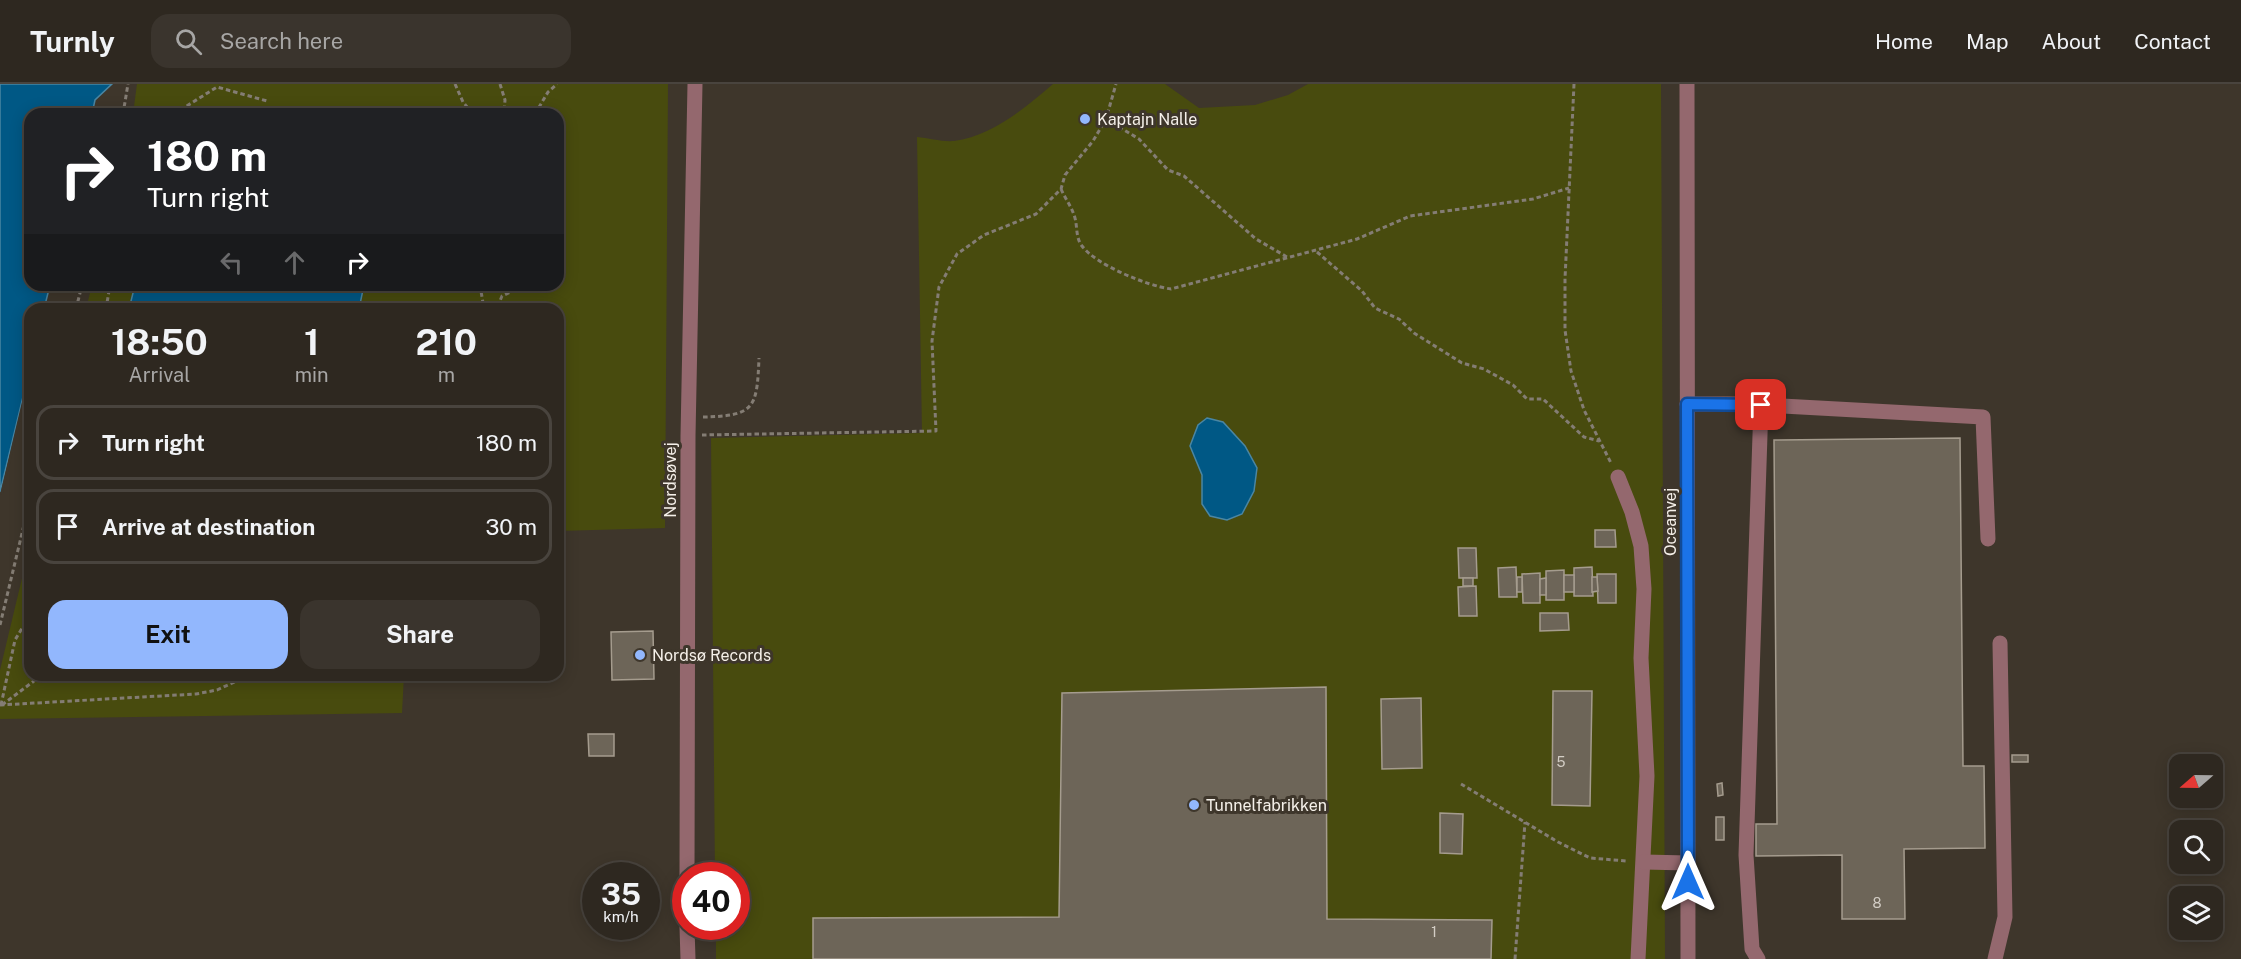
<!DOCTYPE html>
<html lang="en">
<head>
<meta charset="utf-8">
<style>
  body { margin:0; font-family:"Public Sans",sans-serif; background:#3a342d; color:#f1f3f6; height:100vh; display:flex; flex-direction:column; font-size:22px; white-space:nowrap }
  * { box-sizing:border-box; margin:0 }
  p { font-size:20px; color:#a7a6a5 }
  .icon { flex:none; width:33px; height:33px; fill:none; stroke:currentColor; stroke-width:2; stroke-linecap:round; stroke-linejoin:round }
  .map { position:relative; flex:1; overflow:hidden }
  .sheet { position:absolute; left:24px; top:219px; width:540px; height:378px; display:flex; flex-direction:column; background:#2e2820; border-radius:18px; box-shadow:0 3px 15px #0003,0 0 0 2px #49443e }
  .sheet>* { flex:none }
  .guide { position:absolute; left:24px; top:24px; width:540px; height:183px; border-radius:18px; box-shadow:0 3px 15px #0003,0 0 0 2px #49443e; background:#202124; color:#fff; overflow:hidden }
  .needle { width:39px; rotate:250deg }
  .buttons { position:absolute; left:2169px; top:670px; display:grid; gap:12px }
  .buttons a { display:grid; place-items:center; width:54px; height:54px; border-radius:12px; background:#2e2820; box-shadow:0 3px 15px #0003,0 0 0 2px #49443e; font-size:30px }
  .speed { position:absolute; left:582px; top:778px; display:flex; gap:12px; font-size:30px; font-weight:700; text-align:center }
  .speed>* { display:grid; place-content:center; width:78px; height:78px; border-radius:50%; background:#2e2820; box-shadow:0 3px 15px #0003,0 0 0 2px #49443e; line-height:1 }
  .speed small { font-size:15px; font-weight:400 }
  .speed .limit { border:9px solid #d22; background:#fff; color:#111 }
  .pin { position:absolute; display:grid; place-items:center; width:51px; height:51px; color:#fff; margin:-26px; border-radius:12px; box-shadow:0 3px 9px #0006 }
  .me { position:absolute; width:66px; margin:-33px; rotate:0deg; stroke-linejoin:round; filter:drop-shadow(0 0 4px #0008) }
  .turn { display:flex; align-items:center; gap:21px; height:126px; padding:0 24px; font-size:27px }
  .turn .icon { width:78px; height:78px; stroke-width:2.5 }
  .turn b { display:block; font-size:42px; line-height:51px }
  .lanes { display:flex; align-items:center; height:57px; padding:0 24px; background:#0003; justify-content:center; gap:30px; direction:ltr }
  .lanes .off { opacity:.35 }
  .eta { display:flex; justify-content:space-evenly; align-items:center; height:102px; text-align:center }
  .eta b { font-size:36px; font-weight:700; line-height:42px }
  .action { display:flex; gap:12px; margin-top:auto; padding:12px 24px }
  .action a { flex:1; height:69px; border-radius:18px; background:#92b7fd; color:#111; font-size:24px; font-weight:700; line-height:69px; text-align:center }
  .action a+a { background:#3a342d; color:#f1f3f6 }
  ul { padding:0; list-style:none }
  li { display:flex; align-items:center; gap:18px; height:75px; margin:0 12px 9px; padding:0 12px; border:3px solid #49443e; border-radius:18px }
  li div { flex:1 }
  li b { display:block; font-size:22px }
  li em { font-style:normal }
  header { display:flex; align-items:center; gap:36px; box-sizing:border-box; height:84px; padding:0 30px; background:#2e2820; border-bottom:2px solid #49443e }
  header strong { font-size:28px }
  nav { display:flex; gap:33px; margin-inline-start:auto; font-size:21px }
  .search { width:420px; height:54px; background:#3a342d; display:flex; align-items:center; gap:15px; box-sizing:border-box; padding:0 21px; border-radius:18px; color:#a7a6a5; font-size:22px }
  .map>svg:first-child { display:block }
  .green { fill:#484b0e }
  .water { fill:#005885; stroke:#4a86a3; stroke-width:1.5 }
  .pier { fill:#3e362b }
  .building { fill:#6d6558; stroke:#a59c8e; stroke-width:1.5 }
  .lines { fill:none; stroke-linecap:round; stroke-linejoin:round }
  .path { stroke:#847d74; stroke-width:3; stroke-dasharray:4.5 3; stroke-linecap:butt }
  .minor { stroke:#94686e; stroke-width:15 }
  .route-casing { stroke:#114b97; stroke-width:15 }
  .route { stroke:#1a73e8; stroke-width:10 }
  .poi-dot { fill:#92b7fd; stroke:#3e362b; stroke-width:2 }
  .labels { text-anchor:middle; stroke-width:6; stroke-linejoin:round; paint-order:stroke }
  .number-label { font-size:14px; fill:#d3cdc5 }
  .poi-label { font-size:16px; fill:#f5f0e9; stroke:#3e362b; text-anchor:start }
  .street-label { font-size:16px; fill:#f5f0e9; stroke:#3e362b }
</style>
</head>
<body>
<header>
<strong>Turnly</strong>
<div class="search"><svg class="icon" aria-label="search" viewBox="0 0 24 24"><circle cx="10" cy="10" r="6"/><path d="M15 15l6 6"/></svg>Search here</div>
<nav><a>Home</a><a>Map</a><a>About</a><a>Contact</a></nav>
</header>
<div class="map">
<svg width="2241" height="875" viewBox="0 0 2241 875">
  <rect width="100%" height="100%" fill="#3e362b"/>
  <g class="green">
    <path d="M 137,0 L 668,0 L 665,444 L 558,447 L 558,225 L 86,225 L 92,201 L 558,201 L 558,30 L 133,30 Z"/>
    <path d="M 1053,0 L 1165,0 L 1199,24 L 1255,21 L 1288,11 L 1308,0 L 1661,0 L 1665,875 L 716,875 L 716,843 L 736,843 L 736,792 L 715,792 L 711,354 L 922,349 L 917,53 C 929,54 942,58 954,57 C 992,52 1025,24 1053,0 Z"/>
    <path d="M 30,461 L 30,591 L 404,591 L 402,629 L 0,635 L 0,586 Z"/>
  </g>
  <g class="water">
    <path d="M 0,0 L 112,0 L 95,16 L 92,30 L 30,30 L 30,201 L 50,201 L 44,225 L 30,225 L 30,284 L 0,408 Z"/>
    <path d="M 135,201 L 364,201 L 359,225 L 129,225 Z"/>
    <path d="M 1207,334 L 1223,338 L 1245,362 L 1257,384 L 1254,407 L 1242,430 L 1227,436 L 1210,432 L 1202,420 L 1202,391 L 1190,362 L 1198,341 Z"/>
  </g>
  <path class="pier" d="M 30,284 L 30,297 L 3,409 L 0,411 Z"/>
  <g class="building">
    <path d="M 1960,354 L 1963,682 L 1984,682 L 1985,764 L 1904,765 L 1905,835 L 1842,835 L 1842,771 L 1756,772 L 1756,740 L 1777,740 L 1774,356 Z"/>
    <path d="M 1595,446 L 1615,446 L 1616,463 L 1595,463 Z"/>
    <path d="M 558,458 L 562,458 L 565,537 L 558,537 Z"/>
    <path d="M 1458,464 L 1476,464 L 1477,494 L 1459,494 Z"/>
    <path d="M 1516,483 L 1517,513 L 1499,513 L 1498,484 Z"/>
    <path d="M 1592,483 L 1593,512 L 1574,512 L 1574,484 Z"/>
    <path d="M 1564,486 L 1564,516 L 1546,516 L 1546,487 Z"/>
    <path d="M 1540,489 L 1540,519 L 1523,519 L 1522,490 Z"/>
    <path d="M 1597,490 L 1616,490 L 1616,519 L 1598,519 Z"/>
    <rect x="1564" y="491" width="10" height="17"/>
    <rect x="1517" y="493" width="5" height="15"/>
    <path d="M 1592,493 L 1597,493 L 1598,507 L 1592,508 Z"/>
    <rect x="1463" y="494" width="10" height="8"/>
    <path d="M 1546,494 L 1546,511 L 1540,511 L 1540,495 Z"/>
    <path d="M 1476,502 L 1477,532 L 1459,532 L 1458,503 Z"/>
    <path d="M 1540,529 L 1568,529 L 1569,546 L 1540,547 Z"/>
    <path d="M 653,547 L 654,595 L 612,596 L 611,548 Z"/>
    <path d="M 1326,603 L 1327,835 L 1492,836 L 1491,875 L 813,875 L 813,834 L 1059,833 L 1062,609 Z"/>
    <path d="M 1553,607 L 1592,607 L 1590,722 L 1552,721 Z"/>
    <path d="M 1421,614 L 1422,684 L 1382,685 L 1381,615 Z"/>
    <path d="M 588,650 L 614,650 L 614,672 L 589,672 Z"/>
    <rect x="2012" y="671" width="16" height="7"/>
    <path d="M 1722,699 L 1723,711 L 1718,712 L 1717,700 Z"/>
    <path d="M 1440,729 L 1463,730 L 1462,770 L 1440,769 Z"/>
    <rect x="1716" y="733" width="8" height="23"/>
  </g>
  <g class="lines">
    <g class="path">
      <path d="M 455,0 L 463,18 L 473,30"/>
      <path d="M 500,0 L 505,16 L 504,30"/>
      <path d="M 1574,0 L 1565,195 L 1565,246 L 1571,287 L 1584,326 L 1611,379"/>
      <path d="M 123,30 L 128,0"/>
      <path d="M 174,30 L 217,3 L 267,17"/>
      <path d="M 535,30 L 548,8 L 557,0"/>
      <path d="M 1106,35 L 1139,55 L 1168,86 L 1184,92 L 1256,155 L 1287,173"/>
      <path d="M 1061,105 C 1065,114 1071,122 1074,131 C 1078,141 1075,153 1082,162 C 1096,181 1148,202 1171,205 L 1357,155 L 1410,132 L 1533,115 L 1569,104"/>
      <path d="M 1317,168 L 1362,207 L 1375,224 L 1399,235 L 1414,249 L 1462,279 L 1484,285 L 1513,301 L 1527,315 L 1543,315 L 1584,353 L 1599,357"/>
      <path d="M 480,201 L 484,225"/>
      <path d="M 76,225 L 82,201"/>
      <path d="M 106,225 L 110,201"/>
      <path d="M 491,225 L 497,224 L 502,212 L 526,201"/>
      <path d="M 703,333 C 755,332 757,324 759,274"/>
      <path d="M 702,351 L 936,347 L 932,257 L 939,203 L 957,170 L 984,151 L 1036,130 L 1061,105 L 1065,91 L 1093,57 L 1106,35 L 1116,0"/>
      <path d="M 0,541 L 30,416"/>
      <path d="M 0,621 L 196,610 L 217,606 L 250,591"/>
      <path d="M 1,621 L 15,556 L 30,531"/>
      <path d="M 2,621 L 42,591"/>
      <path d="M 1461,700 L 1558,758 L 1590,774 L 1627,777"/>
      <path d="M 1515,875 L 1525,738"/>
    </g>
    <g class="minor">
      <path d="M 1687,0 L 1688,875"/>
      <path d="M 1687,320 L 1744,320 L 1983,333 L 1988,455"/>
      <path d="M 1618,393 L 1632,428 L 1641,462 L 1644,505 L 1641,574 L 1647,692 L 1638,875"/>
      <path d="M 1644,778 L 1688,779"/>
      <path d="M 687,792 L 688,352 L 695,0"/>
      <path d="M 687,843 L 688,875"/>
      <path d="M 1758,875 L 1752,865 L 1746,771 L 1761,321"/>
      <path d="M 1995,875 L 2005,833 L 2000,559"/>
    </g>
  </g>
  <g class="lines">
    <g class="route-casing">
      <path id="route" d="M 1688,798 L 1687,320 L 1761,321"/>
    </g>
    <use href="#route" class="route"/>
  </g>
  <g class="poi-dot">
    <circle cx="1085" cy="35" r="6"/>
    <circle cx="640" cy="571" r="6"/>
    <circle cx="1194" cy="721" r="6"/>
  </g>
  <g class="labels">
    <g class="number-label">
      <text x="1561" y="683">5</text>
      <text x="1877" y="824">8</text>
      <text x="1434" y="853">1</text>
    </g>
    <g class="poi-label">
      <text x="1097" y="41">Kaptajn Nalle</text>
      <text x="652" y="577">Nordsø Records</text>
      <text x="1206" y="727">Tunnelfabrikken</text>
    </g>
    <g class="street-label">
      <text transform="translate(670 396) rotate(-90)" y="6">Nordsøvej</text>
      <text transform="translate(1670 438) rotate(-90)" y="6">Oceanvej</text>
    </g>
  </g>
</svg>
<div class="buttons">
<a><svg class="needle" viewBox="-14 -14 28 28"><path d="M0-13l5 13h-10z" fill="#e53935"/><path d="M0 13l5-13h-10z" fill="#a7a6a5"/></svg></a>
<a><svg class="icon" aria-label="search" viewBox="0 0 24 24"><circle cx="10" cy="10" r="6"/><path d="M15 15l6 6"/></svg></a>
<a><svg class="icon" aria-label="layers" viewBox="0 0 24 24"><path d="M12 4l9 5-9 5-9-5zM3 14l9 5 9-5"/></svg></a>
</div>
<div class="speed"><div>35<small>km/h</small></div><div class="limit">40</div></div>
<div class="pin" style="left:1761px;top:321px;background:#d93025"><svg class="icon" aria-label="arrive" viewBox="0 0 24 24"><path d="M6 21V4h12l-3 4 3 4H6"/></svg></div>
<svg class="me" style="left:1688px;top:798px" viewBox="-20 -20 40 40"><path d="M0-17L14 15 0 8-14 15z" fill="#1a73e8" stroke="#fff" stroke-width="4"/></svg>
<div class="guide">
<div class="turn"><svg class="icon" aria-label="right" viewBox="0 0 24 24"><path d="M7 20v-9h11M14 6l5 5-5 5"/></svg><div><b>180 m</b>Turn right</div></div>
<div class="lanes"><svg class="icon off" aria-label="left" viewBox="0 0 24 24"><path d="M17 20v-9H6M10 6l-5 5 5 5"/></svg><svg class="icon off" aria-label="ahead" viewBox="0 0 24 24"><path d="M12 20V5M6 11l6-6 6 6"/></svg><svg class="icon" aria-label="right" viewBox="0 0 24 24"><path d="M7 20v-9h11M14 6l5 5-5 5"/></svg></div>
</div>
<section class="sheet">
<div class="eta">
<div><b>18:50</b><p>Arrival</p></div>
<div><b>1</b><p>min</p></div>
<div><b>210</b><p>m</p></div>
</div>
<ul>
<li><svg class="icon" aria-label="right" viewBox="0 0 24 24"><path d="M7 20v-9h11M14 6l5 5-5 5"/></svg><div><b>Turn right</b></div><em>180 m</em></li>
<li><svg class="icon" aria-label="arrive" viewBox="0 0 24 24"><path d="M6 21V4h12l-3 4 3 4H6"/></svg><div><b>Arrive at destination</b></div><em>30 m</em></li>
</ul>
<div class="action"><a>Exit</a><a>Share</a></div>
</section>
</div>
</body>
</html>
